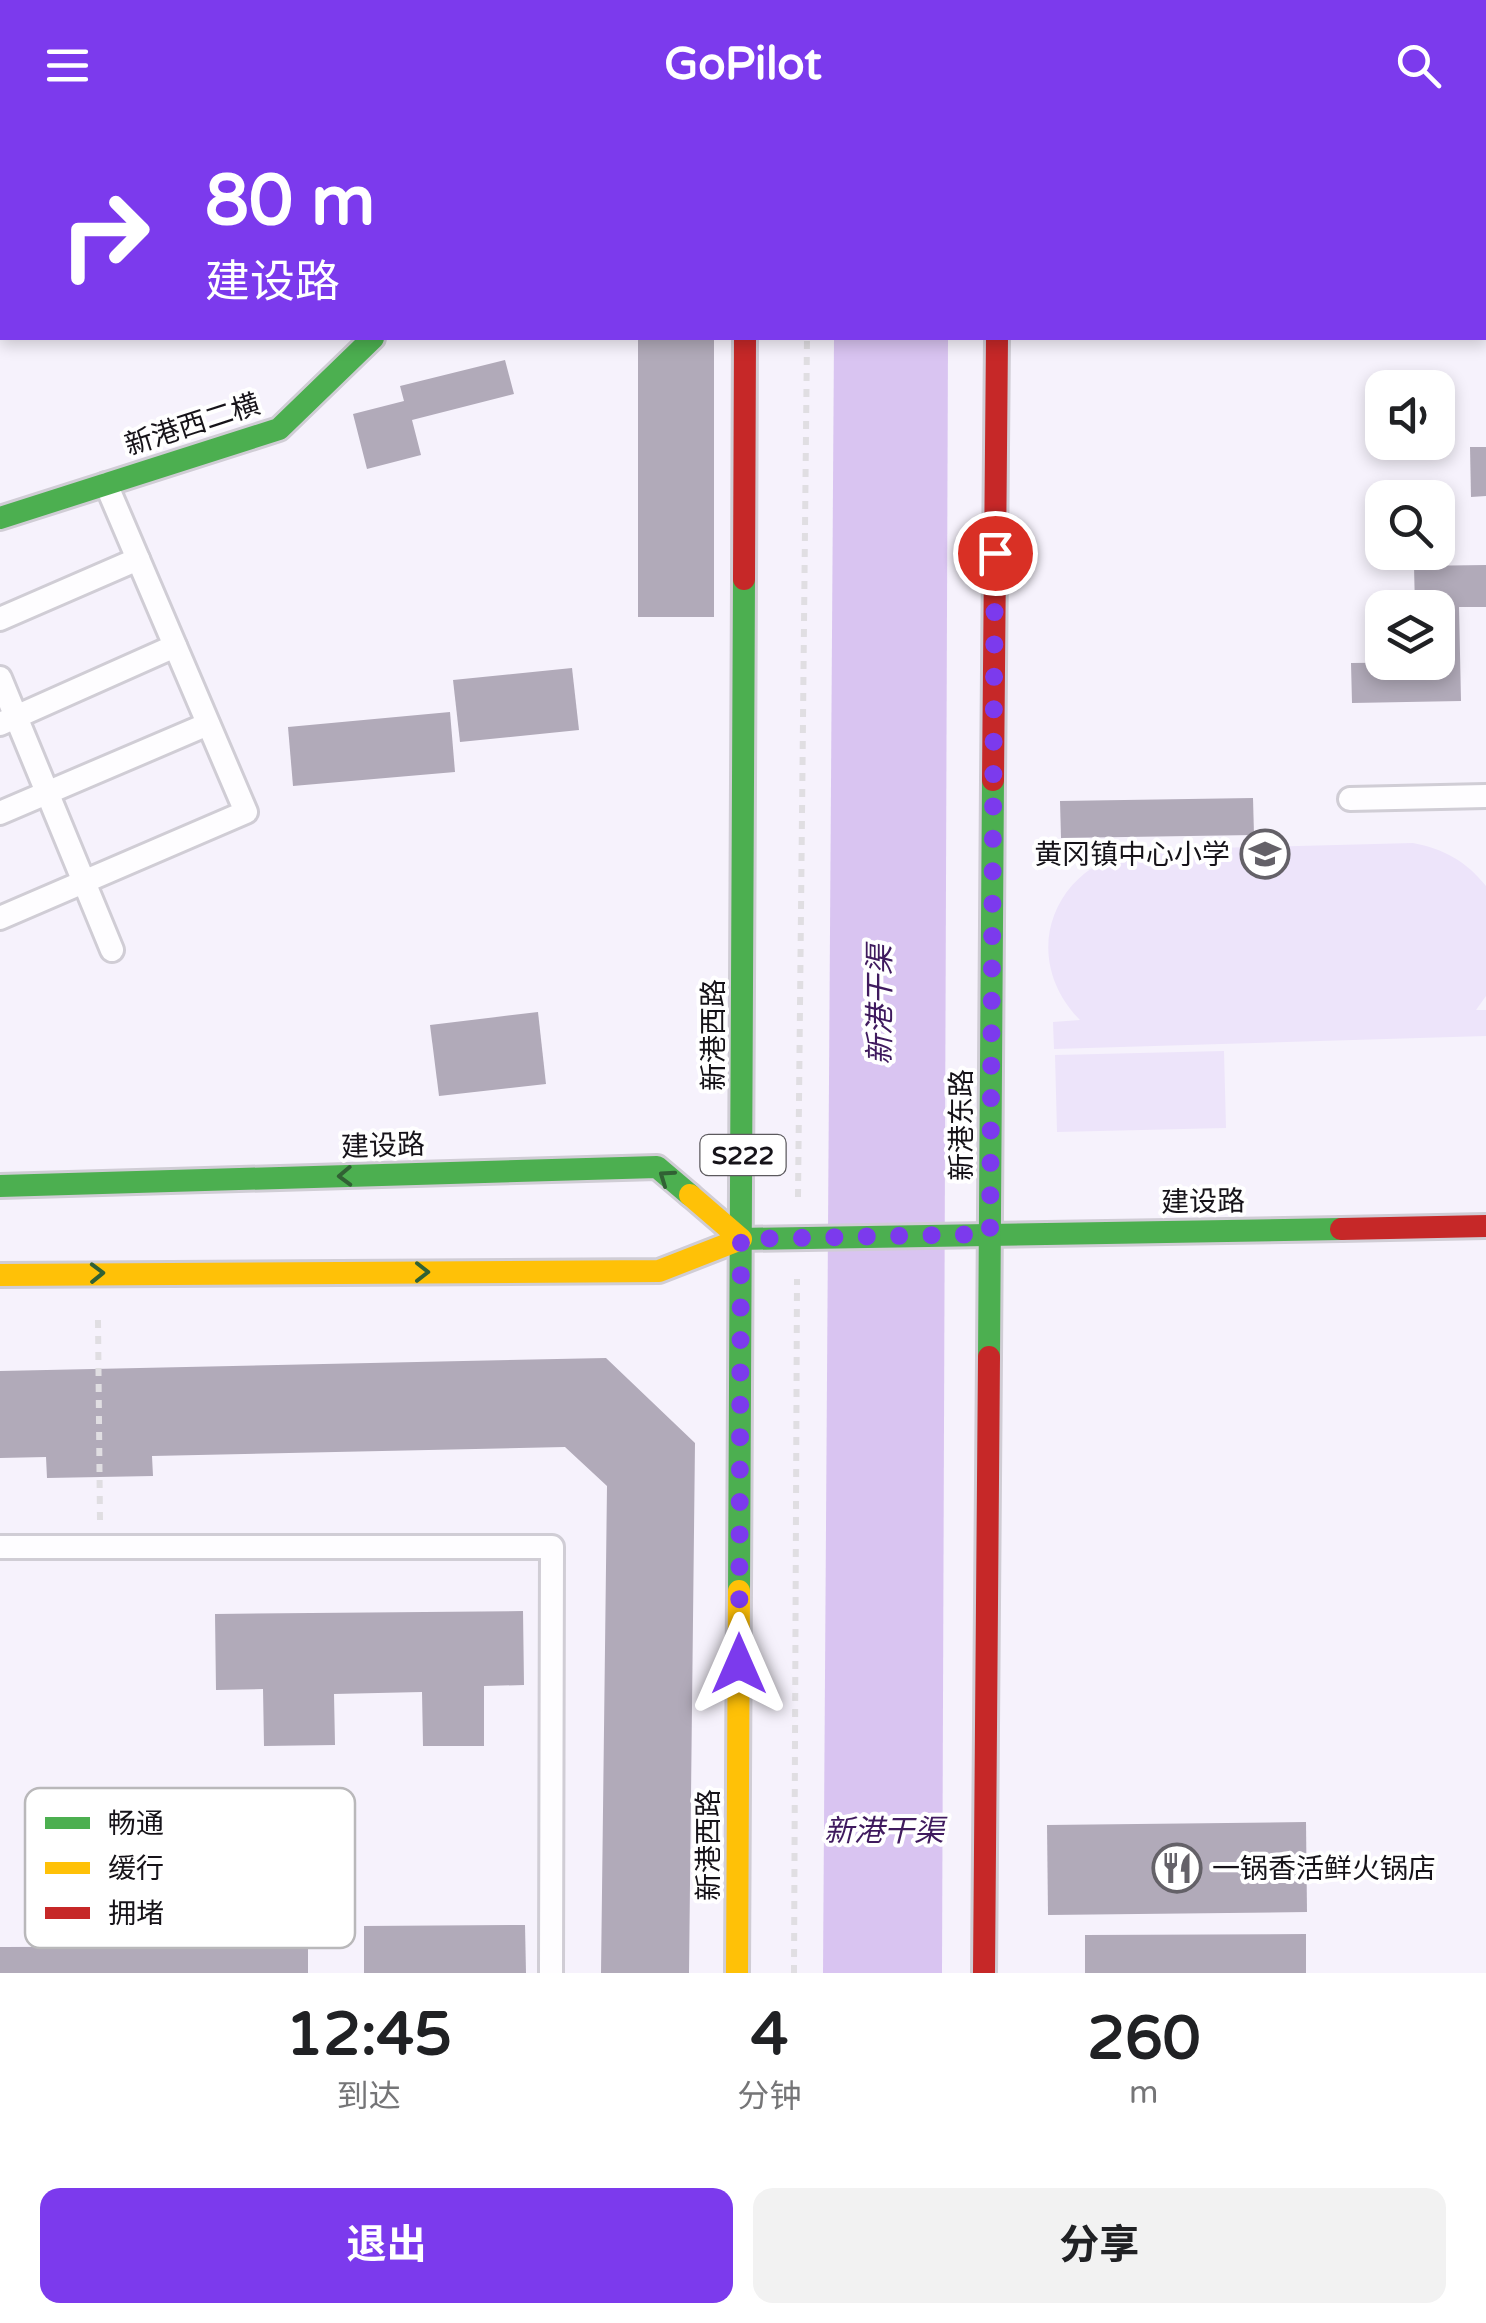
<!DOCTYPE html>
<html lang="zh">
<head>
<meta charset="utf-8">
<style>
  body { margin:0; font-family:"Varela Round","Noto Sans SC",sans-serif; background:#f2f2f2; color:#202124; height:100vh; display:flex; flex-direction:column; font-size:38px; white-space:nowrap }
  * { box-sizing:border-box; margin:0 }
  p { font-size:32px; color:#757577 }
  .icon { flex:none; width:55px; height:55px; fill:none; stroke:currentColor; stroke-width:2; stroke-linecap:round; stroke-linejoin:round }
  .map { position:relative; height:1843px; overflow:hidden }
  .drawer { display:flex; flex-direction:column; background:#fff; flex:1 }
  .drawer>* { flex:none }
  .banner { position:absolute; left:0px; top:0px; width:1488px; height:210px; box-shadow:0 5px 15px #0003; background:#7c3aed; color:#fff; overflow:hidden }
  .buttons { position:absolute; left:1365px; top:240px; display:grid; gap:20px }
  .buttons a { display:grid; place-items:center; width:90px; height:90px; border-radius:20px; background:#fff; box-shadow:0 5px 15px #0003; font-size:50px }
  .pin { position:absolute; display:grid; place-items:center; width:85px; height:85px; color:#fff; margin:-42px; border:5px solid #fff; border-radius:50%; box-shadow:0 2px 10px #0007 }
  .me { position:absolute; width:110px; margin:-55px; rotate:0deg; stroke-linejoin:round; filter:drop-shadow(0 0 8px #0008) }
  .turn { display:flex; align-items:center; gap:35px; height:210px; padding:0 40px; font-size:45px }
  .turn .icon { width:130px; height:130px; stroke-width:2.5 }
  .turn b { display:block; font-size:70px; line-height:85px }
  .eta { display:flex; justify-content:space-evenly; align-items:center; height:170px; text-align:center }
  .eta b { font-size:60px; font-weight:700; line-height:70px }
  .button { display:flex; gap:20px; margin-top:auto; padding:20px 40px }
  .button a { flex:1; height:115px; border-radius:20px; background:#7c3aed; color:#fff; font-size:40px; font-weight:700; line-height:115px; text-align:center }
  .button a+a { background:#f2f2f2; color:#202124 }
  header { display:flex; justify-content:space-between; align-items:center; height:130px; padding:0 40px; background:#7c3aed; color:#fff; font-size:45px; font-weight:700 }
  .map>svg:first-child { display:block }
  .green { fill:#ede4fa }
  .water { fill:#d9c4f1 }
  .building { fill:#b1aab9 }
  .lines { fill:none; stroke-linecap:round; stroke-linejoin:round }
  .lane-casing { stroke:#d0cdd5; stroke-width:28 }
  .street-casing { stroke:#d0cdd5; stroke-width:48 }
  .fast-casing { stroke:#d0cdd5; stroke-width:28 }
  .slow-casing { stroke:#d0cdd5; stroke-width:28 }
  .jam-casing { stroke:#d0cdd5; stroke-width:28 }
  .path { stroke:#e0dee2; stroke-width:6; stroke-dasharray:8 8; stroke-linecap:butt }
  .lane { stroke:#fefdff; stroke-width:22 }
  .street { stroke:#fefdff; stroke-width:42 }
  .fast { stroke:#4caf50; stroke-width:22 }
  .slow { stroke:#ffc107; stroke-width:22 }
  .jam { stroke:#c62828; stroke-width:22 }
  .oneway { stroke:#316134 }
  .route { stroke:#7c3aed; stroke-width:18; stroke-dasharray:0 32.4 }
  .labels { text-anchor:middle; stroke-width:8; stroke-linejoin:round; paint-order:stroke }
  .shield { fill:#fff; stroke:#5c5a5e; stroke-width:2.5 }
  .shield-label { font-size:25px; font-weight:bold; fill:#161319 }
  .street-label { font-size:28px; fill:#161319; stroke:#fff }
  .poi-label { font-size:28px; fill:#161319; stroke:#fff; text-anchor:end }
  .water-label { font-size:30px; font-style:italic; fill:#3f1a5e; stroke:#fff }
  .key { fill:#fff; stroke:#b9b8ba; stroke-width:2.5 }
  .key-label { font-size:28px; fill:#161319 }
</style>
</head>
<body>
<header><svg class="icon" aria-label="menu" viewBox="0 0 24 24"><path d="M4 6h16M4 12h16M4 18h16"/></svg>GoPilot<svg class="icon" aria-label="search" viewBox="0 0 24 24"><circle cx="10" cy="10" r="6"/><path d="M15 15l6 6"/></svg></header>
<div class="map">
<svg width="1486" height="1843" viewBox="0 0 1486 1843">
  <rect width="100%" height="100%" fill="#f6f2fc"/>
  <g class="green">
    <path d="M 1413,713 C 1444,719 1466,731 1486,756 L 1486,866 L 1476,880 L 1486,880 L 1486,906 L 1054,919 L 1053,892 L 1080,890 C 1018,827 1052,735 1138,720 Z"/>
    <path d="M 1224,921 L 1226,998 L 1057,1002 L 1055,925 Z"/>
  </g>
  <path class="water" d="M 834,208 L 948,208 L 942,1843 L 823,1843 Z"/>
  <g class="building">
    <rect x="638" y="210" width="76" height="277"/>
    <path d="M 505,230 L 514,264 L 412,290 L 421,325 L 367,339 L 353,284 L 404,271 L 400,256 Z"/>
    <path d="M 1470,317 L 1486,317 L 1486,366 L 1471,367 Z"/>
    <path d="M 1486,435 L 1486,477 L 1459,477 L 1461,571 L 1352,573 L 1351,533 L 1438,532 L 1438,478 L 1415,478 L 1414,436 Z"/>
    <path d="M 572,538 L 579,600 L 460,612 L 453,550 Z"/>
    <path d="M 450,582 L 455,642 L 293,656 L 288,597 Z"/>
    <path d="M 1253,668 L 1254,705 L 1061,708 L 1060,671 Z"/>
    <path d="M 538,882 L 546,954 L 439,966 L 430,895 Z"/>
    <path d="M 606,1228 L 695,1313 L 689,1843 L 601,1843 L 607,1356 L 565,1317 L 152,1326 L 153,1346 L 47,1348 L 46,1327 L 0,1328 L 0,1241 Z"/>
    <path d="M 523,1481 L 524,1555 L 484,1556 L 484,1616 L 423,1616 L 422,1562 L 334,1564 L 335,1615 L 264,1616 L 263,1559 L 216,1560 L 215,1484 Z"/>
    <path d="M 1306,1692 L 1307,1782 L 1048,1785 L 1047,1695 Z"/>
    <path d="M 525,1795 L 526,1843 L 364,1843 L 364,1796 Z"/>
    <path d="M 1306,1804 L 1306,1843 L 1085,1843 L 1085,1805 Z"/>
    <path d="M 308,1816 L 308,1843 L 0,1843 L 0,1817 Z"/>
  </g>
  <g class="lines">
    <g class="lane-casing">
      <g id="lane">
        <path d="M 0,489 L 138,429"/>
        <path d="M 0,548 L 112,820"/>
        <path d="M 0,594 L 175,516"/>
        <path d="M 1350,669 L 1486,666"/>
        <path d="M 0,683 L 208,594"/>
        <path d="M 0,788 L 246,682 L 106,354"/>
        <path d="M 0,1417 L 552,1417 L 551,1843"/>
      </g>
    </g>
    <g class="street-casing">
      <g id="street">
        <path d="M 234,0 L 235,2"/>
        <path d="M 575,0 L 575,2"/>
      </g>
    </g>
    <g class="fast-casing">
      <g id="fast">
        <path d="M 0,388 L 279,299 L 373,208"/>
        <path d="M 0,1056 L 657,1037 L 690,1065"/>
        <path d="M 741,1109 L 1341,1099"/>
        <path d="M 989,1227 L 993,650"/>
        <path d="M 739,1461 L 744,449"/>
      </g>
    </g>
    <g class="slow-casing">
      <g id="slow">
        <path d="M 998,0 L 998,2"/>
        <path d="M 1243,0 L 1283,2"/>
        <path d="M 0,1145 L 659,1141 L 741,1109 L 690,1065"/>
        <path d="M 737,1843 L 739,1461"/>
      </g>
    </g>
    <g class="jam-casing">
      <g id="jam">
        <path d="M 746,0 L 746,2"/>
        <path d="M 1485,15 L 1486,15"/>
        <path d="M 744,449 L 745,208"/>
        <path d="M 993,650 L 997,208"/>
        <path d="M 1341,1099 L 1486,1096"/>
        <path d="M 984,1843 L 989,1227"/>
      </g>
    </g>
    <g class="path">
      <path d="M 808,2 L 808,0"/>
      <path d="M 798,1067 L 807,208"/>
      <path d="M 98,1190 L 100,1392"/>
      <path d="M 794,1843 L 797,1149"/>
    </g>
    <use href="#lane" class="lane"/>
    <use href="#street" class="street"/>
    <use href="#fast" class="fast"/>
    <use href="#slow" class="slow"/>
    <use href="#jam" class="jam"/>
  </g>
  <defs><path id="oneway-chevron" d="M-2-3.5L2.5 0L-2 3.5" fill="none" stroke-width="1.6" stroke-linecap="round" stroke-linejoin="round" transform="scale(2.5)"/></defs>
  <g class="oneway">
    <use href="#oneway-chevron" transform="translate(345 1046) rotate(178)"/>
    <use href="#oneway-chevron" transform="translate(666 1047) rotate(-145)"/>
    <use href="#oneway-chevron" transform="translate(422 1142)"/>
    <use href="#oneway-chevron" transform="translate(97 1143) rotate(-1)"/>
  </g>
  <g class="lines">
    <path class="route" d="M 739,1534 L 741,1109 L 990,1104 L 995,423"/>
  </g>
  <defs>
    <g id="school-ring" transform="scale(2.5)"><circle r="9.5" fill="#fff" stroke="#646168" stroke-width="1.5"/><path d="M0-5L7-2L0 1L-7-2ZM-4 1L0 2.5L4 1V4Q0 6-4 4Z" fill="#646168"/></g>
    <g id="restaurant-ring" transform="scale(2.5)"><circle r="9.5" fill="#fff" stroke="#646168" stroke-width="1.5"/><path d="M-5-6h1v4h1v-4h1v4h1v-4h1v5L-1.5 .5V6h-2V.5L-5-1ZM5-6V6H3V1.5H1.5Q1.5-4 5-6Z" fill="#646168"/></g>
  </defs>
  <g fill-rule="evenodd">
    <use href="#school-ring" x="1265" y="724"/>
    <use href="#restaurant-ring" x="1177" y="1738"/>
  </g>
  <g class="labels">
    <rect class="shield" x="700.5" y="1005" width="85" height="40" rx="8"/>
    <g class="shield-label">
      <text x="743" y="1034">S222</text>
    </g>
    <g class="street-label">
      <text transform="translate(192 294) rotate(-18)" y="10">新港西二横</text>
      <text transform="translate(713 905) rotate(-90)" y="10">新港西路</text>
      <text transform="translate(961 995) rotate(-90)" y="10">新港东路</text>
      <text transform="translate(383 1015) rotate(-2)" y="10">建设路</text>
      <text transform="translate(1203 1071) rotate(-1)" y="10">建设路</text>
      <text transform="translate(708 1715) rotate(-90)" y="10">新港西路</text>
    </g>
    <g class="poi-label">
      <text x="1230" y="734">黄冈镇中心小学</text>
      <text x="1212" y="1748" text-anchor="start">一锅香活鲜火锅店</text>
    </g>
    <g class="water-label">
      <text transform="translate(880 875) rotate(-90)" y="10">新港干渠</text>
      <text x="884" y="1711">新港干渠</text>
    </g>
  </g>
  <rect x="25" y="1658" width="330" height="160" rx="15" class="key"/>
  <rect x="45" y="1687" width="45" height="12" fill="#4caf50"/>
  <rect x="45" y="1732" width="45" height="12" fill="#ffc107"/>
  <rect x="45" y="1777" width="45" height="12" fill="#c62828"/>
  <g class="key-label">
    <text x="108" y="1703">畅通</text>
    <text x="108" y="1748">缓行</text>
    <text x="108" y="1793">拥堵</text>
  </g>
</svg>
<div class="buttons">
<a><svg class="icon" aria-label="sound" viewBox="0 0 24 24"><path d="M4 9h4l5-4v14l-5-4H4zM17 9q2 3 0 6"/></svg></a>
<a><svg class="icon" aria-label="search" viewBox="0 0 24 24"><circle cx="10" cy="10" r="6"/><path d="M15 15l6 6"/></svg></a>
<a><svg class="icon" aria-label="layers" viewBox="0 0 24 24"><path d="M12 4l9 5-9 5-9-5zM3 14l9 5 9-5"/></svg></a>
</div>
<div class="pin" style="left:995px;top:423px;background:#d93025"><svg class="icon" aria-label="arrive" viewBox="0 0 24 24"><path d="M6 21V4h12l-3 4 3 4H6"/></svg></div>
<svg class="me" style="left:739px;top:1534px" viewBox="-20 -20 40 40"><path d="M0-17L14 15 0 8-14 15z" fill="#7c3aed" stroke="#fff" stroke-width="4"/></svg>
<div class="banner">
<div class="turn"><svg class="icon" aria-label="right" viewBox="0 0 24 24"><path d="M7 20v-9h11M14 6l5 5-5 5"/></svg><div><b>80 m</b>建设路</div></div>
</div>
</div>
<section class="drawer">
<div class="eta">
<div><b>12:45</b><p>到达</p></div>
<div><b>4</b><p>分钟</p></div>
<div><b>260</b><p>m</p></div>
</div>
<div class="button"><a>退出</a><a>分享</a></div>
</section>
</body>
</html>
